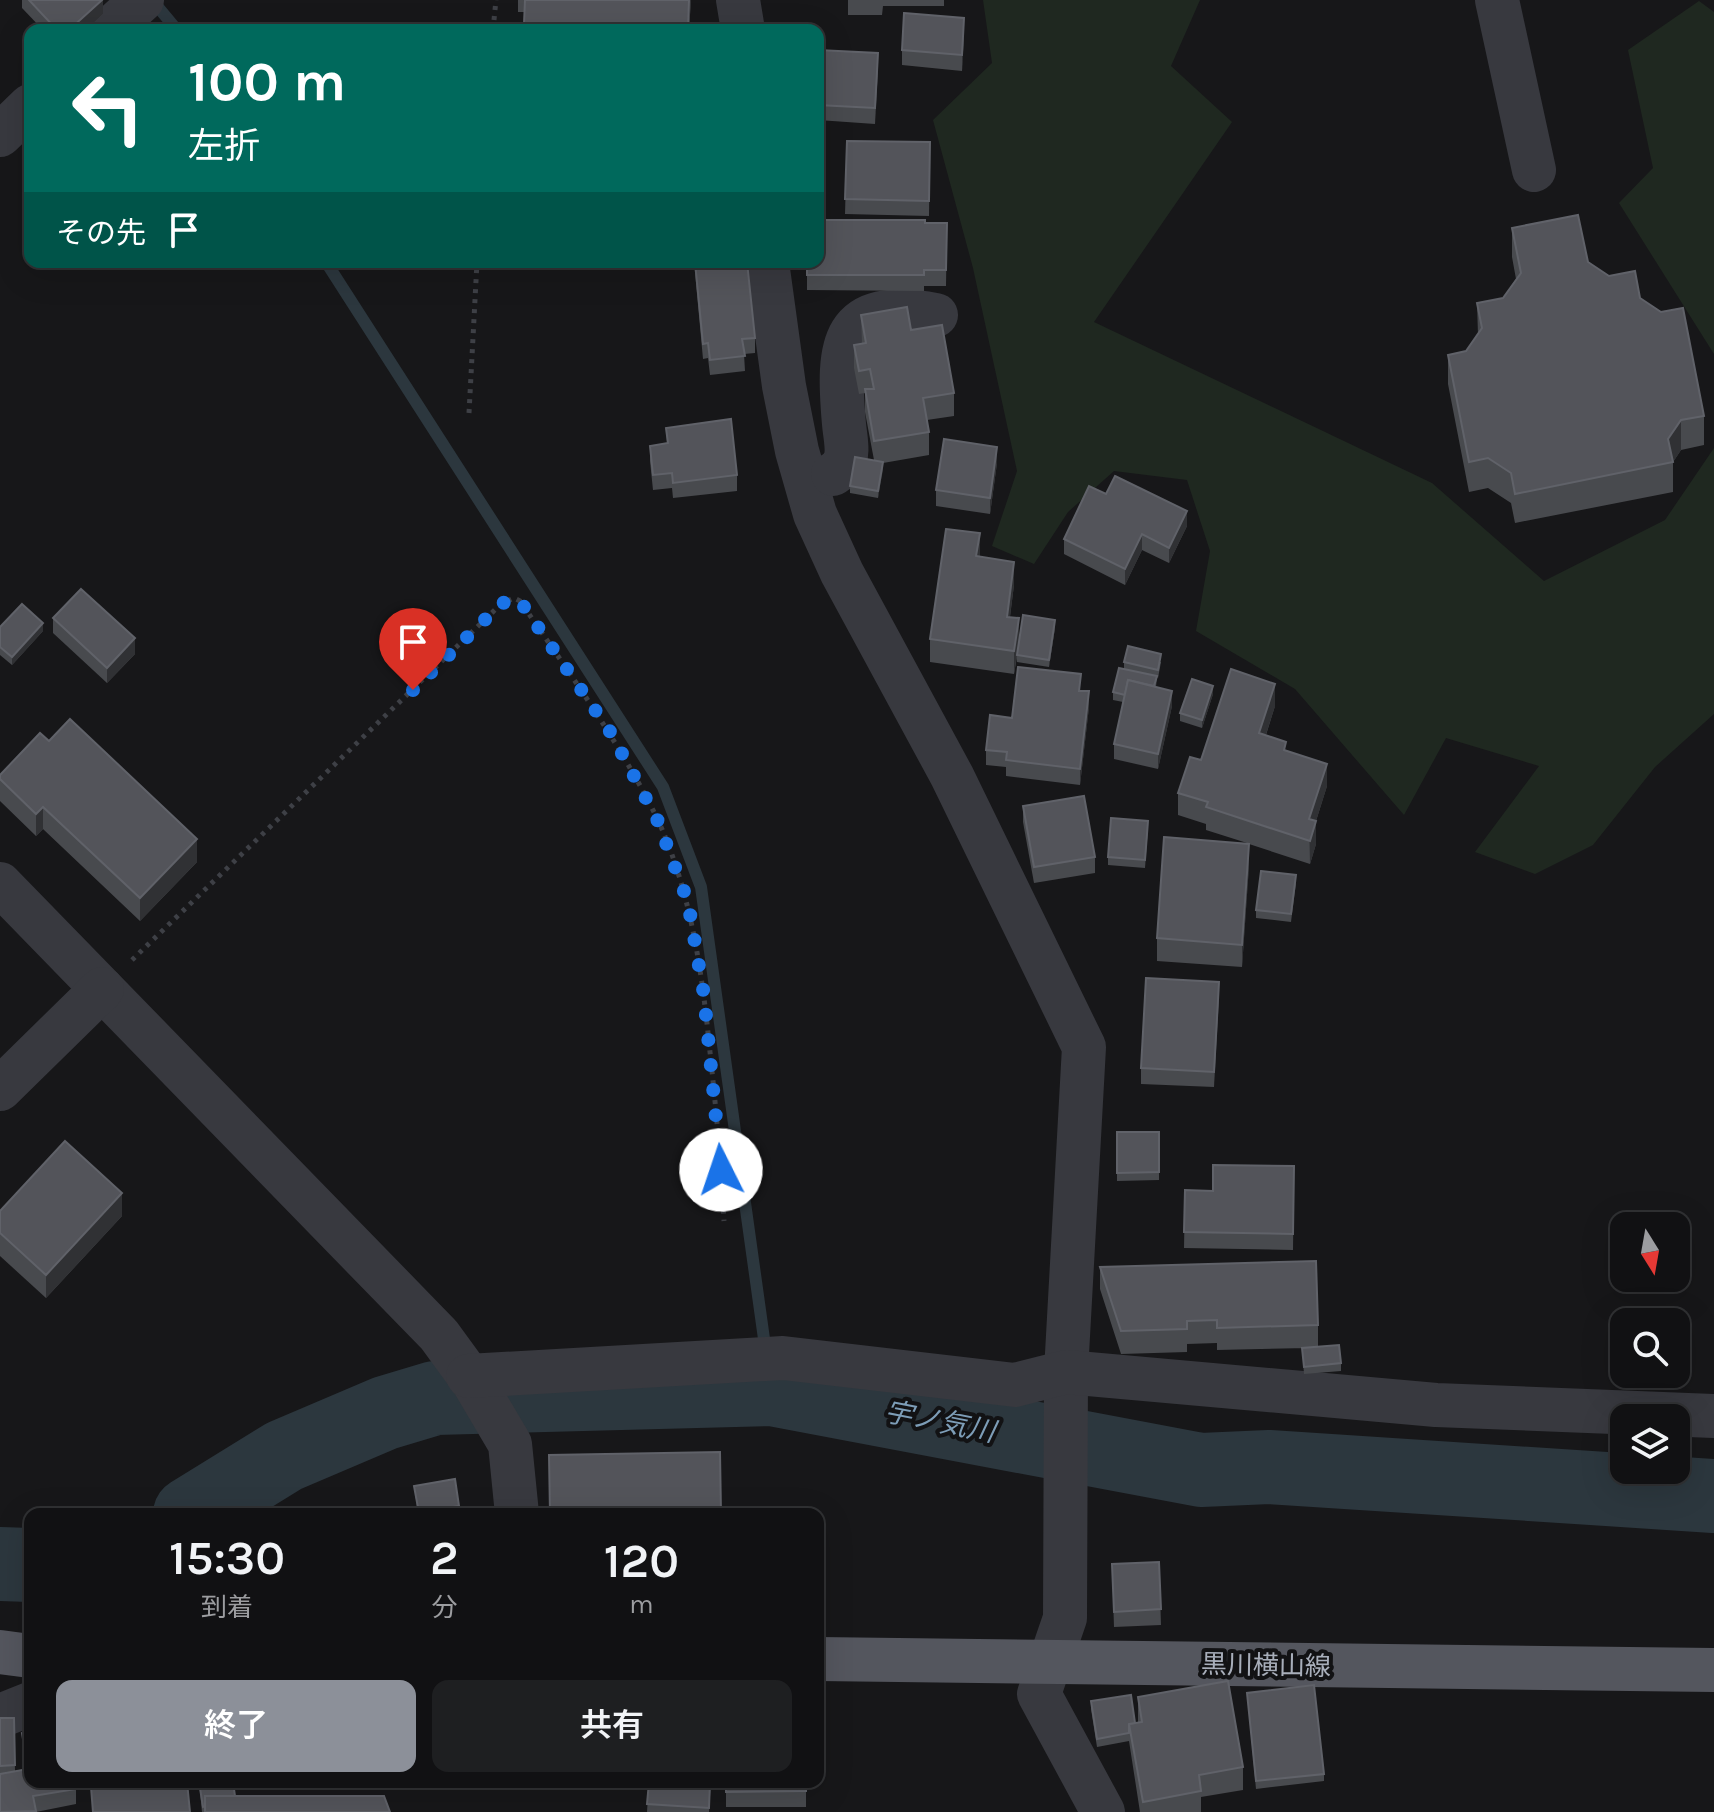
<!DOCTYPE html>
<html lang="ja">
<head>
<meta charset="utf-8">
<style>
  body { margin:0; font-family:Karla,"Noto Sans JP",sans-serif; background:#1e1f21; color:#f1f3f6; height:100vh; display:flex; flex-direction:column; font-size:30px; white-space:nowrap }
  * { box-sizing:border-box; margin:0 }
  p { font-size:26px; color:#9c9da0 }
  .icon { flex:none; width:44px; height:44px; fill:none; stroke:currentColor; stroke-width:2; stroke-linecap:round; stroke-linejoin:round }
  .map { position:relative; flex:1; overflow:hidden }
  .panel { position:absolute; left:24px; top:1508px; width:800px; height:280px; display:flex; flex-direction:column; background:#111113; border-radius:16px; box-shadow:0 8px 32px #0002,0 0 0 2px #303133 }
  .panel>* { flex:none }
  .banner { position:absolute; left:24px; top:24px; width:800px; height:244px; border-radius:16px; box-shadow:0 8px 32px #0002,0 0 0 2px #303133; background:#00695c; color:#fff; overflow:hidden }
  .needle { width:52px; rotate:169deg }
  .tools { position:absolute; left:1610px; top:1212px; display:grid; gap:16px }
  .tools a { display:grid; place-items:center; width:80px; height:80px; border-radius:16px; background:#111113; box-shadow:0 8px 32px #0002,0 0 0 2px #303133; font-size:40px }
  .pin { position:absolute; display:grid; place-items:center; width:68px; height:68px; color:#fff; margin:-82px -34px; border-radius:50% 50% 50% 0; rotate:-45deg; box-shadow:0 0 8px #0007 }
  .pin .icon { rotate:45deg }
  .me { position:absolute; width:88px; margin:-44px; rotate:356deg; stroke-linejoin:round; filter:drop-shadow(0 0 6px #0008) }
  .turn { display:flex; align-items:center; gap:28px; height:168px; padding:0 32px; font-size:36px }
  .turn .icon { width:104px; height:104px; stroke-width:2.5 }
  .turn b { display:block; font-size:56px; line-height:68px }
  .then { display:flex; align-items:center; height:76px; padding:0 32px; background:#0003; gap:16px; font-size:30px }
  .eta { display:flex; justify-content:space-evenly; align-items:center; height:136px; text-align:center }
  .eta b { font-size:48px; font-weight:600; line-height:56px }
  .action { display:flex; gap:16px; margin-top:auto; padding:16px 32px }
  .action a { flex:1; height:92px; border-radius:16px; background:#8c9099; color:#fff; font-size:32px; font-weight:600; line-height:92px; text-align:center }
  .action a+a { background:#1e1f21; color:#f1f3f6 }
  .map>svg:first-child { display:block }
  .green { fill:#1f2820 }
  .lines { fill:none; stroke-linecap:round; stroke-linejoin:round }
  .stream { stroke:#2c373e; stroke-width:12 }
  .river { stroke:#2c373e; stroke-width:74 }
  .path { stroke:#3e4046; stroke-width:5; stroke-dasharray:4 6; stroke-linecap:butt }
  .minor { stroke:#38393f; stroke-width:44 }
  .major { stroke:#54565e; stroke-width:44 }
  .wall { fill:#484a4e }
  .shaded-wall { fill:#303134 }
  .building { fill:#53545a; stroke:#606269; stroke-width:2 }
  .route { stroke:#1a73e8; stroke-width:14; stroke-dasharray:0 25.2 }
  .labels { text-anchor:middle; stroke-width:8; stroke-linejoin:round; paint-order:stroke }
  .street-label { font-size:26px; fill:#a8aeba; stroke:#121214 }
  .water-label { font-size:28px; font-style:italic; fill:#7d9db7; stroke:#121214 }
</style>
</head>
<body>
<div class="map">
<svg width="1714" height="1812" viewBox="0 0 1714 1812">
  <rect width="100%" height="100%" fill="#171719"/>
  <g class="green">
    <path d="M 983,0 L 1200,0 L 1171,66 L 1232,122 L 1094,322 L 1432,483 L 1544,581 L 1665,520 L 1714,448 L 1714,714 L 1655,767 L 1593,845 L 1535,874 L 1475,852 L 1539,766 L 1446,738 L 1404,815 L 1295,689 L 1196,631 L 1210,551 L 1187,480 L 1114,471 L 1068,512 L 1034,564 L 992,546 L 1017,471 L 973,268 L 933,120 L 992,63 Z"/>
    <path d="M 1699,1 L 1714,12 L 1714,354 L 1619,203 L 1653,168 L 1628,50 Z"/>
  </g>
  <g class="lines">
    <g class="stream">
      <path d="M 152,0 L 177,30"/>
      <path d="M 326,262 L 663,787 L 701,887 L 771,1389"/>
    </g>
    <g class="river">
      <path d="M 190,1514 L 284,1456 L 385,1413 L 435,1398 L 771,1389 L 1201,1470 L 1269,1467 L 1714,1496"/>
      <path d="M 0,1564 L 30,1565"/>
    </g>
    <g class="path">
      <path d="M 493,30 L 496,0"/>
      <path d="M 469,413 L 477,262"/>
      <path d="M 132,960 L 501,604 L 514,598 L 520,601 C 568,671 618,740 656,816 C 691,890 702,972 710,1052 C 716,1108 721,1164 724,1221"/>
    </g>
    <g class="minor">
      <path d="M 738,0 L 743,30"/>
      <path d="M 1497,0 L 1534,170"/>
      <path d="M 109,30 L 142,0"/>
      <path d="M 0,135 L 30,106"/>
      <path d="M 767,262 L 784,386 L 797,451 L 815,514 L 842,573 L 952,776 L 1084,1047 L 1066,1372 L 1065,1618 L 1039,1694 L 1103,1812"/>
      <path d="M 833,474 C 836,472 840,470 842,466 C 850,455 845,436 844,424 C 837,344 840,297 936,315"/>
      <path d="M 0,884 L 439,1335 L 474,1383 L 510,1444 L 517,1514"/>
      <path d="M 0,1089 L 102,989"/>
      <path d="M 468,1376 L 783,1358 L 1015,1385 L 1066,1372 L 1436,1405 L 1714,1416"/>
      <path d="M 0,1716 L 30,1704"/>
    </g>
    <g class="major">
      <path d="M 0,1652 L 30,1656"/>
      <path d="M 818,1659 L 1714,1670"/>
    </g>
  </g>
  <g class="wall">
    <path d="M 22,0 L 103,0 L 103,14 L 86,30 L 43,30 L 22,8 Z"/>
    <path d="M 518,0 L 691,0 L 689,30 L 524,30 L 525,12 L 518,12 Z"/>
    <path d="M 848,0 L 944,0 L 944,6 L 883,6 L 882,15 L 848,15 Z"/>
    <path d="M 964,33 L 962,71 L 902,65 L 902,50 Z"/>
    <path d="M 818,50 L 878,69 L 875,124 L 818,120 Z"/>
    <path d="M 847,141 L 930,142 L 929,216 L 845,214 Z"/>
    <path d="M 925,223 L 947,223 L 946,286 L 924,286 L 924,291 L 807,290 L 807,262 Z"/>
    <path d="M 1512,228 L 1588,262 L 1640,298 L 1704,416 L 1704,445 L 1681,450 L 1673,462 L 1673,492 L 1515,523 L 1511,503 L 1488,488 L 1469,492 L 1448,384 L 1448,355 L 1466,351 L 1478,335 L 1477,303 L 1503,298 L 1516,279 L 1512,257 Z"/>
    <path d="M 694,262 L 747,262 L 755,338 L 755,353 L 744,354 L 745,371 L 710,375 L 708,358 L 703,359 Z"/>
    <path d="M 861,315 L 911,330 L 954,393 L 954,416 L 927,420 L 929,432 L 929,455 L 883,463 L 878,498 L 850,493 L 850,486 L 874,460 L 865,412 L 865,393 L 859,394 L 854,368 L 854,345 L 862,344 Z"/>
    <path d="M 666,428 L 737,475 L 737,491 L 673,498 L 672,488 L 653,490 L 650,461 L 650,446 L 667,444 Z"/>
    <path d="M 997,463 L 990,514 L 936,506 L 936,490 Z"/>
    <path d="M 1106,494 L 1187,526 L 1169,563 L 1142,550 L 1125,585 L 1064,554 L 1064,539 Z"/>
    <path d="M 980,557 L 1014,585 L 1010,617 L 1019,639 L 1055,628 L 1049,667 L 1017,662 L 1017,657 L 1014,674 L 930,662 L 930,639 Z"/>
    <path d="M 53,618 L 135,654 L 107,683 L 53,633 Z"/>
    <path d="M 0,627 L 43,631 L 12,665 L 0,655 Z"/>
    <path d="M 1124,662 L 1161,662 L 1158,678 L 1157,677 L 1156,687 L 1172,706 L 1158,769 L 1114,759 L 1114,744 L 1123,702 L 1113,700 L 1113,692 L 1124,669 Z"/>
    <path d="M 1081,691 L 1089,707 L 1080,785 L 1006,776 L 1006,767 L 986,765 L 986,750 L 1012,718 Z"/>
    <path d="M 1213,694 L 1202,728 L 1180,721 L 1180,713 Z"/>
    <path d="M 1275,706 L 1266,735 L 1286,750 L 1327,786 L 1316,821 L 1316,844 L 1310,864 L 1249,844 L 1249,866 L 1242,967 L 1157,961 L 1157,938 L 1247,843 L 1206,830 L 1206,824 L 1178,815 L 1178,793 L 1201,760 Z"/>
    <path d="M 49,741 L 197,862 L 140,921 L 43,829 L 36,836 L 0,801 L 0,775 Z"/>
    <path d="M 1023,806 L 1095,857 L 1095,873 L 1034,883 L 1023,822 Z"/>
    <path d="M 1148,829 L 1145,868 L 1108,865 L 1108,857 Z"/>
    <path d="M 1296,883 L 1291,922 L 1256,918 L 1256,910 Z"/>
    <path d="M 1219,997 L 1214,1087 L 1141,1084 L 1141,1068 Z"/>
    <path d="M 1117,1132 L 1159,1132 L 1159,1180 L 1117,1181 Z"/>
    <path d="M 1294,1166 L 1293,1250 L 1184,1248 L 1185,1190 L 1213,1191 Z"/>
    <path d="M 0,1211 L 122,1216 L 46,1298 L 0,1256 Z"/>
    <path d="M 1100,1267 L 1318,1325 L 1318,1347 L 1341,1363 L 1341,1371 L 1304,1374 L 1302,1348 L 1307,1348 L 1217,1350 L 1217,1343 L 1187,1344 L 1187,1352 L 1121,1354 L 1100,1289 Z"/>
    <path d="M 414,1486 L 459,1506 L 459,1514 L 418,1514 Z"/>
    <path d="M 1159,1562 L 1161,1625 L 1114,1627 L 1112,1564 Z"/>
    <path d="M 1247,1693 L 1324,1774 L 1324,1781 L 1256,1789 Z"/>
    <path d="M 1138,1697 L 1243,1767 L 1243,1790 L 1201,1797 L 1201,1812 L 1140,1812 L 1129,1741 L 1097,1747 L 1091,1709 L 1091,1701 L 1135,1723 L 1138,1722 Z"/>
    <path d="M 0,1718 L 14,1718 L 15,1771 L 25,1769 L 22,1749 L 22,1733 L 76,1789 L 76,1804 L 36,1812 L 0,1812 Z"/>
    <path d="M 199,1782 L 235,1796 L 390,1812 L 202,1812 Z"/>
    <path d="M 649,1782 L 711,1782 L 709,1812 L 647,1812 Z"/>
    <rect x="726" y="1782" width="80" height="25"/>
  </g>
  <g class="shaded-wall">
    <path d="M 102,0 L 103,0 L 103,14 L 86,30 L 69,30 Z"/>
    <path d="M 689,0 L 691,0 L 689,30 L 688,30 Z"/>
    <path d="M 964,18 L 964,33 L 962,71 L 962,55 Z"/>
    <path d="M 1681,420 L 1681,450 L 1673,462 L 1668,439 Z"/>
    <path d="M 997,447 L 997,463 L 990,514 L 990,498 Z"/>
    <path d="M 883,462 L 883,470 L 878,498 L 878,491 Z"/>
    <path d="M 1187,511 L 1187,526 L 1169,563 L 1169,548 Z"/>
    <path d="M 980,533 L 980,556 L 976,579 L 976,556 Z"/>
    <path d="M 1142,534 L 1142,550 L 1125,585 L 1125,569 Z"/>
    <path d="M 1014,562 L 1014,585 L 1007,639 L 1007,617 Z"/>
    <path d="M 1019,618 L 1019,641 L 1014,674 L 1014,651 Z"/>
    <path d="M 1055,620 L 1055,628 L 1049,667 L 1049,660 Z"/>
    <path d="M 43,623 L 43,631 L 12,665 L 12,657 Z"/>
    <path d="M 135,638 L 135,654 L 107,683 L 107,668 Z"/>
    <path d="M 1275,684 L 1275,706 L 1259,756 L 1259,733 Z"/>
    <path d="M 1213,686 L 1213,694 L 1202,728 L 1202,720 Z"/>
    <path d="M 1089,691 L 1089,707 L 1080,785 L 1080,769 Z"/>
    <path d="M 1172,691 L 1172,706 L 1158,769 L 1158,754 Z"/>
    <path d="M 1327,764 L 1327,786 L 1316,821 L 1316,844 L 1310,864 L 1309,819 Z"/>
    <path d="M 43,807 L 43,829 L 36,836 L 36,814 Z"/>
    <path d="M 197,839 L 197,862 L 140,921 L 140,898 Z"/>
    <path d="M 1249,844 L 1249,866 L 1242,967 L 1242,945 Z"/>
    <path d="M 122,1193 L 122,1216 L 46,1298 L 46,1275 Z"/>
  </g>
  <g class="building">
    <path d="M 29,0 L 102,0 L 69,30 L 57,30 Z"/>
    <path d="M 525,0 L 689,0 L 688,30 L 587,24 L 586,30 L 540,30 L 540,25 L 524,24 Z"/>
    <path d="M 904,13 L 964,18 L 962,55 L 902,50 Z"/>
    <path d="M 818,50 L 878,53 L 875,108 L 818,105 Z"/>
    <path d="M 847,141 L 930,142 L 929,201 L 845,199 Z"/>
    <path d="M 1578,215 L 1588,262 L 1609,276 L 1635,271 L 1640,298 L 1661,312 L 1683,308 L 1704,416 L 1681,420 L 1668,439 L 1673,462 L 1515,494 L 1511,473 L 1488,458 L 1469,462 L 1448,355 L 1466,351 L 1482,328 L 1477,303 L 1503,298 L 1521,273 L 1512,228 Z"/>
    <path d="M 818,220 L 925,220 L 925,223 L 947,223 L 946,270 L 924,270 L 924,275 L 807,275 L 807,262 L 818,262 Z"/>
    <path d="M 695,262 L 747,262 L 755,338 L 742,339 L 745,356 L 710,360 L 708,343 L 703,344 Z"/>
    <path d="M 907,307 L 911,330 L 942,325 L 954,393 L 923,398 L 929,432 L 874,441 L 865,389 L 874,389 L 870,369 L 859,371 L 854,345 L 866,343 L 861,315 Z"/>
    <path d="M 731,419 L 737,475 L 673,483 L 672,473 L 653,475 L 650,446 L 668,443 L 666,428 Z"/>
    <path d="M 944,439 L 997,447 L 990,498 L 936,490 Z"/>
    <path d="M 855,457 L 883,462 L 878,491 L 850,486 Z"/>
    <path d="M 1115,476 L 1187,511 L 1169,548 L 1142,534 L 1125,569 L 1064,539 L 1089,486 L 1106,494 Z"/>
    <path d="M 946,529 L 980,533 L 976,556 L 1014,562 L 1007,617 L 1019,618 L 1014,651 L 930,639 Z"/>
    <path d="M 81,589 L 135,638 L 107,668 L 53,618 Z"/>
    <path d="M 22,604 L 43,623 L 12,657 L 0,647 L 0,627 Z"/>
    <path d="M 1023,615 L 1055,620 L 1049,660 L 1017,655 Z"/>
    <path d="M 1128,646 L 1161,654 L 1158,670 L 1124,662 Z"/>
    <path d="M 1018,667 L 1081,674 L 1079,691 L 1089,691 L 1080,769 L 1006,760 L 1007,752 L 986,750 L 990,715 L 1012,718 Z"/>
    <path d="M 1119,668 L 1157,676 L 1154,686 L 1128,680 L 1125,695 L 1113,692 Z"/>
    <path d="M 1231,669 L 1275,684 L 1259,733 L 1286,742 L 1284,750 L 1327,764 L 1309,819 L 1316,821 L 1310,841 L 1206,807 L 1208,802 L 1178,793 L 1190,757 L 1201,760 Z"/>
    <path d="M 1192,679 L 1213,686 L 1202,720 L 1180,713 Z"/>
    <path d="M 1128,680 L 1172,691 L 1158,754 L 1114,744 Z"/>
    <path d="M 70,719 L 197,839 L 140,898 L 43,807 L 36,814 L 0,779 L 0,775 L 40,733 L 49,741 Z"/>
    <path d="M 1084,796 L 1095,857 L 1034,867 L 1023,806 Z"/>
    <path d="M 1111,818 L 1148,821 L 1145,860 L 1108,857 Z"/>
    <path d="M 1164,837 L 1249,844 L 1242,945 L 1157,938 Z"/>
    <path d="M 1261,871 L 1296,875 L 1291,914 L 1256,910 Z"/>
    <path d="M 1146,978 L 1219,982 L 1214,1072 L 1141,1068 Z"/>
    <path d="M 1117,1132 L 1159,1132 L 1159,1172 L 1117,1173 Z"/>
    <path d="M 65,1141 L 122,1193 L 46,1275 L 0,1233 L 0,1211 Z"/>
    <path d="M 1213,1165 L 1294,1166 L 1293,1234 L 1184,1232 L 1185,1190 L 1213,1191 Z"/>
    <path d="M 1316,1261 L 1318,1325 L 1217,1328 L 1217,1320 L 1187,1321 L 1187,1329 L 1121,1331 L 1100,1267 Z"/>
    <path d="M 1339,1345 L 1341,1363 L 1304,1367 L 1302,1348 Z"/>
    <path d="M 720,1452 L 721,1514 L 550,1514 L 549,1455 Z"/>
    <path d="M 455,1479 L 459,1506 L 419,1513 L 414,1486 Z"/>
    <path d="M 1159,1562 L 1161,1609 L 1114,1612 L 1112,1564 Z"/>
    <path d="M 1228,1681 L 1243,1767 L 1199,1775 L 1201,1791 L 1143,1802 L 1129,1724 L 1142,1722 L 1138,1697 Z"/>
    <path d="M 1314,1685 L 1324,1774 L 1256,1781 L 1247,1693 Z"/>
    <path d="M 1131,1695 L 1135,1723 L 1129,1724 L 1129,1733 L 1097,1739 L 1091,1701 Z"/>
    <path d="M 0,1718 L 14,1718 L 15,1765 L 0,1766 Z"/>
    <path d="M 30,1732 L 30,1782 L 74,1782 L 76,1789 L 33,1796 L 36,1811 L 0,1812 L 0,1774 L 28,1769 L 22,1733 Z"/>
    <path d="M 150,1782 L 187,1782 L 190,1812 L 93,1812 L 91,1787 Z"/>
    <path d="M 199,1782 L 233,1782 L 235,1796 L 205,1796 L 205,1806 L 203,1807 Z"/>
    <path d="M 649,1782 L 710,1782 L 709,1808 L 647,1804 Z"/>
    <path d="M 726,1782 L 806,1782 L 806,1791 L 726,1792 Z"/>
    <path d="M 205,1796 L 384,1796 L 390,1812 L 205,1812 Z"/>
  </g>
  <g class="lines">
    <path class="route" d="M 413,690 L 501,604 L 514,598 L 520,601 L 611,733 L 657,819 L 688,902 L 704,995 L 721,1170"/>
  </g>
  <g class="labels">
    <g class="street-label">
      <text transform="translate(1266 1665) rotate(1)" y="9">黒川横山線</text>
    </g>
    <g class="water-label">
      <text transform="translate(940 1421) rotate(11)" y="10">宇ノ気川</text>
    </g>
  </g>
</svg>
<div class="tools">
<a><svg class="needle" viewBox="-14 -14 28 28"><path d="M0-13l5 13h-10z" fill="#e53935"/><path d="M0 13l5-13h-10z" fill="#9c9da0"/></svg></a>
<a><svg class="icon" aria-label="search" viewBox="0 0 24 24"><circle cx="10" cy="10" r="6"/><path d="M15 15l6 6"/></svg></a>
<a><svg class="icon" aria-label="layers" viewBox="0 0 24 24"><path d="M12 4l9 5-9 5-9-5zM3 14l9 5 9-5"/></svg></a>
</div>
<div class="pin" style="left:413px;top:690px;background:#d93025"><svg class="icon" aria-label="arrive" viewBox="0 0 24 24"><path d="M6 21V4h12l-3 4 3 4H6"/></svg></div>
<svg class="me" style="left:721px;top:1170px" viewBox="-20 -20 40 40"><circle r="19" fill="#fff"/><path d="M0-13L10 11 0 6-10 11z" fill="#1a73e8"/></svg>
<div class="banner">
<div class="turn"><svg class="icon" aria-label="left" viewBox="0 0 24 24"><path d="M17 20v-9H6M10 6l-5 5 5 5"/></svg><div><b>100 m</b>左折</div></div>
<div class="then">その先<svg class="icon" aria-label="arrive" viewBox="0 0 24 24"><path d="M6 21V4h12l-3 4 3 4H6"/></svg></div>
</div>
<section class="panel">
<div class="eta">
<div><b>15:30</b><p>到着</p></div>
<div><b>2</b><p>分</p></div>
<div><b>120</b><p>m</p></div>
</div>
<div class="action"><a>終了</a><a>共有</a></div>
</section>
</div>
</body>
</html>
